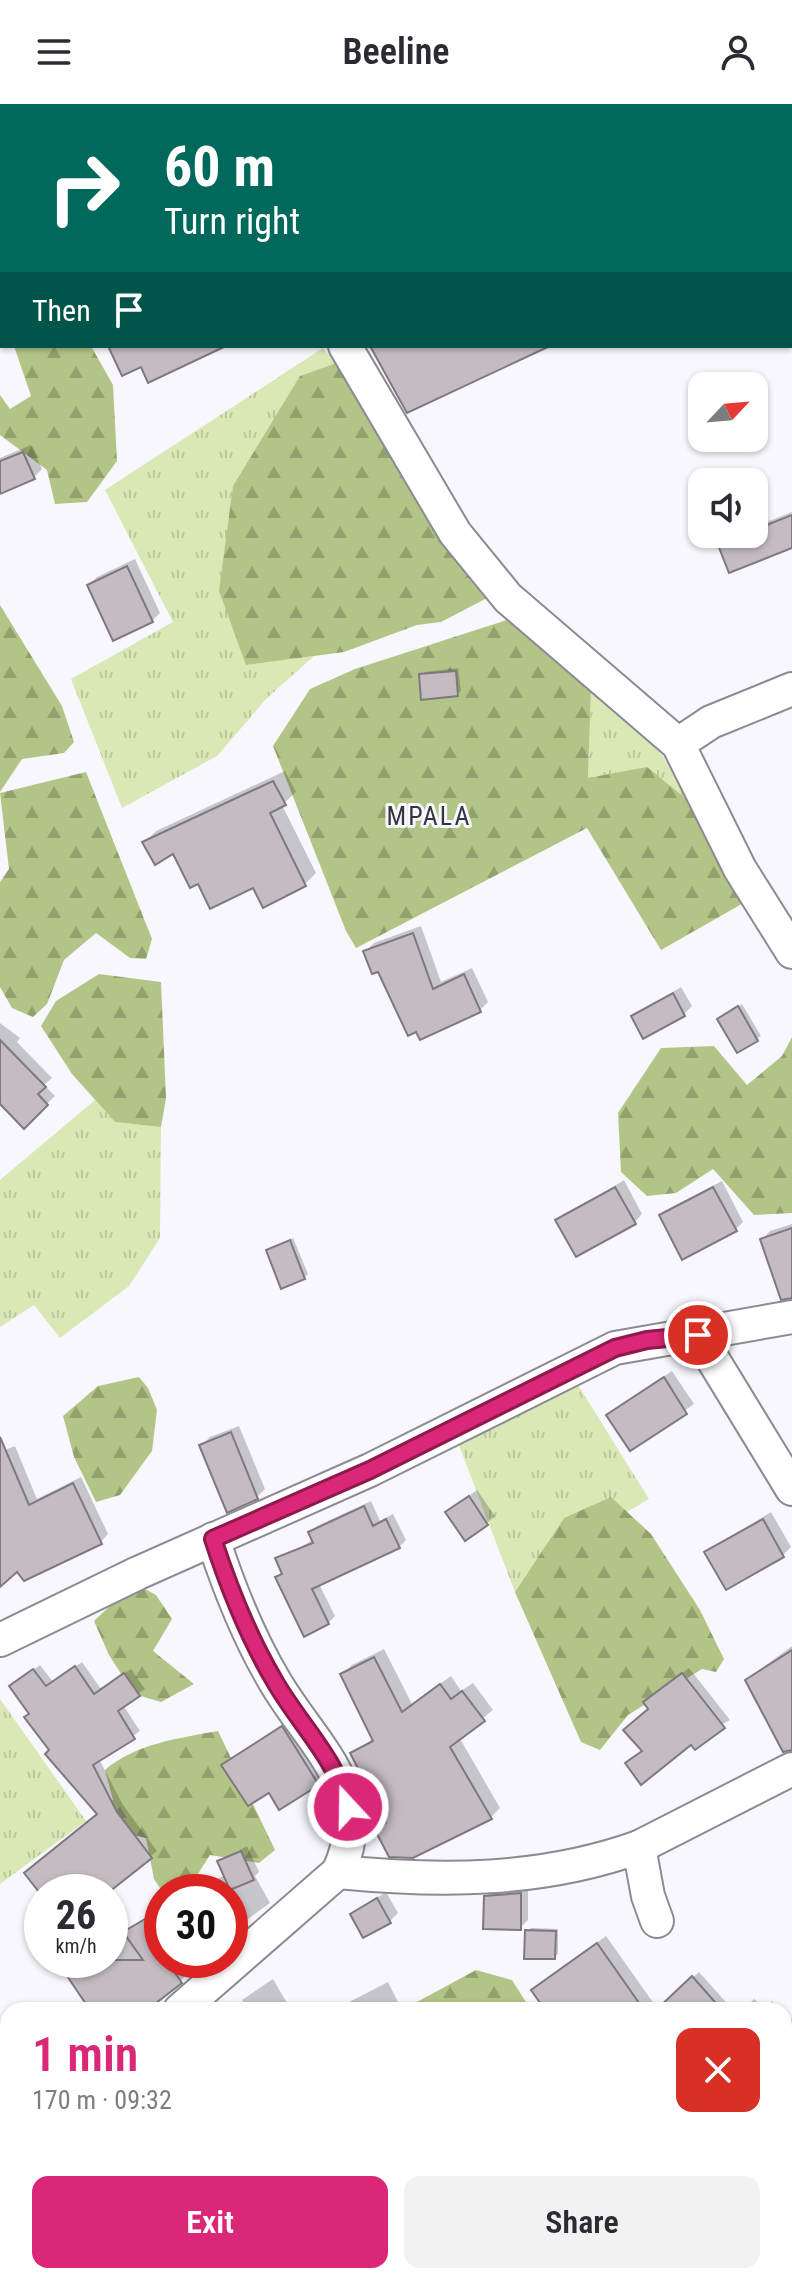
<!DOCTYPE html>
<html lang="en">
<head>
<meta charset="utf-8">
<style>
  body { margin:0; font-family:"Roboto Condensed",sans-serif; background:#f2f2f3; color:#2b2b33; height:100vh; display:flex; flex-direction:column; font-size:30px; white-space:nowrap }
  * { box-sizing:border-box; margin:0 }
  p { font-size:26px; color:#7c7c81 }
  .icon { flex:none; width:44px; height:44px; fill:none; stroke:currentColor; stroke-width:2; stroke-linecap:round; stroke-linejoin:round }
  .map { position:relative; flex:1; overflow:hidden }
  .drawer { position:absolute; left:0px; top:1898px; width:792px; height:282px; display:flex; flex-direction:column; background:#fff; border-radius:24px 24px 0 0; box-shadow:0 2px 6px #0004 }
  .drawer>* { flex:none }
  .top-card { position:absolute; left:0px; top:0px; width:792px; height:244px; box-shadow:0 2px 6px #0004; background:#00695c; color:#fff; overflow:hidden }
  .needle { width:52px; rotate:64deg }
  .tools { position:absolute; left:688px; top:268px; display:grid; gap:16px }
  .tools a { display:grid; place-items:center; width:80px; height:80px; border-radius:16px; background:#fff; box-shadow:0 2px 6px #0004; font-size:40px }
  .speed { position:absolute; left:24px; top:1770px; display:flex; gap:16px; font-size:40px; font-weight:700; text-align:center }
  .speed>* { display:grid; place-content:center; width:104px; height:104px; border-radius:50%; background:#fff; box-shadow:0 2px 6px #0004; line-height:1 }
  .speed small { font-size:20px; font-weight:400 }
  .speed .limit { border:12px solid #d22; background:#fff; color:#111 }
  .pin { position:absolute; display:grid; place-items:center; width:68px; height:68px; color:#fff; margin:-34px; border:4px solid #fff; border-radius:50%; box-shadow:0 2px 8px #0007 }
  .me { position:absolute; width:88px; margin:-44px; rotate:339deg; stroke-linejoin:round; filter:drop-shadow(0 0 6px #0008) }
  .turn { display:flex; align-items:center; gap:28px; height:168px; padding:0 32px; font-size:36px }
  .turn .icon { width:104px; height:104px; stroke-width:2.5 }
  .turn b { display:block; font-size:56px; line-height:68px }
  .then { display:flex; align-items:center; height:76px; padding:0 32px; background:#0003; gap:16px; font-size:30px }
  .round { display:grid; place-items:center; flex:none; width:84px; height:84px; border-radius:16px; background:#f2f2f3 }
  .summary { display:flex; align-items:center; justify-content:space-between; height:136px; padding:0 32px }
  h1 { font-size:48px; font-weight:600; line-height:60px; color:#db2777 }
  .button { display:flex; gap:16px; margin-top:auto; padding:16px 32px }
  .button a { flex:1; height:92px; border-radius:16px; background:#db2777; color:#fff; font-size:32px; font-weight:600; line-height:92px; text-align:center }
  .button a+a { background:#f2f2f3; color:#2b2b33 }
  header { display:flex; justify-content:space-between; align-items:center; height:104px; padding:0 32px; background:#fff; font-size:36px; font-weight:600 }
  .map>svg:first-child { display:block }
  .grass { fill:url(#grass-tufts) }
  .forest { fill:url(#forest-firs) }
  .shadow { fill:#0003 }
  .building { fill:#c4bbc3; stroke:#80787f; stroke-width:2 }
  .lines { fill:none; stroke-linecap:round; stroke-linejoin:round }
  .street-casing { stroke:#8c8b95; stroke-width:36 }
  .street { stroke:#fff; stroke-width:32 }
  .route-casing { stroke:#8e194d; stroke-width:20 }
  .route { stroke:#db2777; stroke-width:14 }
  .labels { text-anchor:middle; stroke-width:6; stroke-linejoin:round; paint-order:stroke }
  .quarter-label { font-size:26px; letter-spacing:2px; fill:#36353e; stroke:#f8f7fe }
</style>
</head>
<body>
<header><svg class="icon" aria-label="menu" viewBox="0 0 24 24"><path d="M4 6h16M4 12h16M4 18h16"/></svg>Beeline<svg class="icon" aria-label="person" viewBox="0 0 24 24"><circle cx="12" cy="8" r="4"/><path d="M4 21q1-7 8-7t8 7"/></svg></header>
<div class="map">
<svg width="792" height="2179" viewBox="0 0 792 2179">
  <defs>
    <pattern id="grass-tufts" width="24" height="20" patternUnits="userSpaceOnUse" patternTransform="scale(2)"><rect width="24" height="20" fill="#d9e8b4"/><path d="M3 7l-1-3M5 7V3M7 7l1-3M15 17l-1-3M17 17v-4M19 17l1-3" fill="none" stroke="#bbc89c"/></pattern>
    <pattern id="forest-firs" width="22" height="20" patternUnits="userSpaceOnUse" patternTransform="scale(2)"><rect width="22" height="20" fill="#b3c586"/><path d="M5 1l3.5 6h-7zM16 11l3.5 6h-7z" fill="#93a16f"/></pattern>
  </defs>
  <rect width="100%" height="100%" fill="#f8f7fe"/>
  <g class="grass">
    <path d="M 323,244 L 336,259 L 300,272 L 246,561 L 314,552 L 266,595 L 217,652 L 122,704 L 71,575 L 173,518 L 105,386 Z"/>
    <path d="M 591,587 L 643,624 L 701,707 L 588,674 Z"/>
    <path d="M 95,996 L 115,1018 L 161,1023 L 160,1134 L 129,1182 L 60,1234 L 34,1201 L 0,1223 L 0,1076 Z"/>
    <path d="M 573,1273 L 649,1395 L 627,1408 L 611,1394 L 564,1414 L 515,1488 L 457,1336 Z"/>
    <path d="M 0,1595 L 86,1717 L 0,1780 Z"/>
  </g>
  <g class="forest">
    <path d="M 14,242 L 91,242 L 113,281 L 117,357 L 87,398 L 55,400 L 47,366 L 0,331 L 0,291 L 10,305 L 31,292 Z"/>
    <path d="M 336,259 L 491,492 L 441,518 L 417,521 L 344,548 L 246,561 L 219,487 L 233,382 L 300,272 Z"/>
    <path d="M 0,501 L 62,602 L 74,638 L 64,649 L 22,655 L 0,688 Z"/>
    <path d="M 510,515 L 591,587 L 588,674 L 647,663 L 701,707 L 747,797 L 661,846 L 587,724 L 356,844 L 346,827 L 273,642 L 310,585 L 355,565 Z"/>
    <path d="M 86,668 L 152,835 L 146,855 L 130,854 L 96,829 L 64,856 L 47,900 L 33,913 L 12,904 L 0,883 L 0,778 L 9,765 L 0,689 Z"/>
    <path d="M 99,870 L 161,878 L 166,994 L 161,1023 L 115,1018 L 72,970 L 41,922 L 56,897 Z"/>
    <path d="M 792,933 L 792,1109 L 754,1111 L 713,1065 L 676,1089 L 647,1092 L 621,1068 L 618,1009 L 661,944 L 714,942 L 747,981 L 782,952 Z"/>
    <path d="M 139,1273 L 148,1284 L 157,1306 L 152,1347 L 120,1391 L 96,1398 L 74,1353 L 63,1312 L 98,1282 Z"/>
    <path d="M 611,1393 L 651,1430 L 700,1506 L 724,1555 L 716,1568 L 702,1565 L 628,1611 L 600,1646 L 581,1638 L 515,1488 L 564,1414 Z"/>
    <path d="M 134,1479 L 156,1491 L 172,1515 L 153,1547 L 194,1580 L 161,1598 L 134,1590 L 109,1551 L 94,1517 Z"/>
    <path d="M 218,1627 L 275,1746 L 259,1759 L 210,1751 L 192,1779 L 162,1787 L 154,1775 L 146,1734 L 99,1723 L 93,1713 L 113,1696 L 105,1666 C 135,1640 179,1634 218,1627 Z"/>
    <path d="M 476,1866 L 512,1876 L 531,1906 L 419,1906 L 415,1899 Z"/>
    <path d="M 83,2172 L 118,2172 L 123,2179 L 76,2179 Z"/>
  </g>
  <g class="shadow">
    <path d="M 26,0 L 79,0 L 77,2 Z"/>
    <path d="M 623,0 L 792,0 L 792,222 L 790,2 Z"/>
    <path d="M 31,341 L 42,365 L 34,373 L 0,387 L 0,354 Z"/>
    <path d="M 792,408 L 792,442 L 720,441 L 736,430 L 754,430 L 754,423 Z"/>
    <path d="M 135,455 L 160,509 L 152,517 L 89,481 L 97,473 Z"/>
    <path d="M 458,564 L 461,587 L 457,590 L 421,571 L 425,568 Z"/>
    <path d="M 285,667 L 296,688 L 282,701 L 316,769 L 305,780 L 198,777 L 173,748 L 145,738 L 156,727 Z"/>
    <path d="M 421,822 L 441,878 L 472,864 L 488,898 L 480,906 L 417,926 L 366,847 L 374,839 Z"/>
    <path d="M 681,883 L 692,902 L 684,910 L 633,912 Z"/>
    <path d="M 742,900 L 761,932 L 737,946 L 723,912 Z"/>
    <path d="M 0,919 L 20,934 L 17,938 L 52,974 L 44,981 L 55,992 L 24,1022 L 0,997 Z"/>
    <path d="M 624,1076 L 642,1110 L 635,1118 L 558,1117 Z"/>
    <path d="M 722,1077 L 743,1118 L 735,1126 L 662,1112 L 670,1104 Z"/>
    <path d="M 792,1120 L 792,1163 L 763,1135 L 770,1127 Z"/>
    <path d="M 293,1134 L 308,1170 L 304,1174 L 268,1146 Z"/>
    <path d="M 672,1267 L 694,1300 L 630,1345 L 608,1311 Z"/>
    <path d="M 239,1322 L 265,1385 L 257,1393 L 202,1341 L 210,1333 Z"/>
    <path d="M 15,1342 L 37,1395 L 81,1373 L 108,1430 L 101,1438 L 17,1466 L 0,1480 L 0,1348 Z"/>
    <path d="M 477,1386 L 495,1412 L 487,1419 L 448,1408 Z"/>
    <path d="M 371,1397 L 380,1417 L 393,1410 L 406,1436 L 399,1443 L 319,1480 L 335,1512 L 328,1519 L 278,1474 L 284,1468 L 278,1455 L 313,1436 L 310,1429 L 317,1422 Z"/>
    <path d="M 771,1408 L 791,1443 L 783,1451 L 706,1448 Z"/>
    <path d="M 792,1542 L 792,1609 L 747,1575 Z"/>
    <path d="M 384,1545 L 412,1600 L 451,1572 L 461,1587 L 473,1579 L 493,1606 L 459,1633 L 500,1704 L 491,1713 L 377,1726 L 387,1716 L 352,1650 L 374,1634 L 343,1570 L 352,1561 Z"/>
    <path d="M 82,1558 L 101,1585 L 131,1565 L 145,1585 L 123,1601 L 140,1627 L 99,1655 L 123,1701 L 157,1747 L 106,1788 L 42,1788 L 27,1769 L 99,1709 L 52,1646 L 18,1576 L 40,1561 L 53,1578 Z"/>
    <path d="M 689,1564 L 730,1616 L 691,1638 L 644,1646 L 652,1592 Z"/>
    <path d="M 290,1616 L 325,1671 L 317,1679 L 269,1686 L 223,1661 Z"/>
    <path d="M 247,1742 L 259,1768 L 255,1772 L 270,1799 L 230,1828 L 230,1788 L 190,1788 L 225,1771 L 220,1758 Z"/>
    <path d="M 528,1782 L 528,1816 L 520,1824 L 486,1792 L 494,1784 Z"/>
    <path d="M 386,1788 L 398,1809 L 390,1817 L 352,1810 Z"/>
    <path d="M 42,1794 L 42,1824 L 27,1805 Z"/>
    <path d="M 162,1804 L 162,1856 L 187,1856 L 180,1861 L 187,1871 L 154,1898 L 159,1906 L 92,1906 L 66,1866 L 78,1856 L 110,1856 L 110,1836 Z"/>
    <path d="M 531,1824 L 558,1825 L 558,1850 L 554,1853 L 527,1827 Z"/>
    <path d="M 606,1832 L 657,1904 L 547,1906 L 533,1887 Z"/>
    <path d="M 699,1868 L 733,1906 L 680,1906 L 669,1896 Z"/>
    <path d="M 273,1875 L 291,1906 L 248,1906 L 242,1896 Z"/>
    <path d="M 388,1878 L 402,1906 L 342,1906 L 349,1898 Z"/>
    <path d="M 754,1895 L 765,1904 L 772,1897 L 781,1906 L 743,1906 Z"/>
    <path d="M 784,1909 L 792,1916 L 792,1929 L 784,1938 Z"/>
    <path d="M 784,2044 L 792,2053 L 792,2114 L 784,2121 Z"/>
    <path d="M 6,2121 L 9,2177 L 0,2179 L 0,2124 Z"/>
    <path d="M 367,2172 L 418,2172 L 411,2179 L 368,2179 Z"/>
    <path d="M 488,2172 L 591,2172 L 593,2177 L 492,2179 Z"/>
  </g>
  <g class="building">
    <path d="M 108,242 L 226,242 L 148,279 L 141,263 L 122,272 Z"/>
    <path d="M 370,242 L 550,242 L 407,309 Z"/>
    <path d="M 23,348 L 35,375 L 0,390 L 0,357 Z"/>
    <path d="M 792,411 L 792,444 L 729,469 L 718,441 L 754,430 L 754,426 Z"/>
    <path d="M 127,462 L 153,518 L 113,537 L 87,481 Z"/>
    <path d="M 456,567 L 458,592 L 421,596 L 419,570 Z"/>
    <path d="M 273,677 L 286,701 L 270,709 L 306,782 L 263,804 L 253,784 L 210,805 L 198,780 L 190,784 L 173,750 L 155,761 L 142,738 Z"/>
    <path d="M 413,829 L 433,885 L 464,870 L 481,908 L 420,936 L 416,928 L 408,932 L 378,868 L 372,870 L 363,847 Z"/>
    <path d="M 673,889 L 685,912 L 643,935 L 631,912 Z"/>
    <path d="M 738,902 L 758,937 L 737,949 L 717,915 Z"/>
    <path d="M 0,936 L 46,983 L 38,990 L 48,1001 L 24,1025 L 0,1000 Z"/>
    <path d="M 615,1083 L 636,1120 L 576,1153 L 555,1116 Z"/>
    <path d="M 713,1083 L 737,1127 L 682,1156 L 659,1111 Z"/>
    <path d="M 792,1124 L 792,1194 L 781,1196 L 760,1135 Z"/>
    <path d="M 290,1136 L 305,1175 L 281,1185 L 266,1146 Z"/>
    <path d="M 664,1273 L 687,1310 L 630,1347 L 606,1311 Z"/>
    <path d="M 231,1328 L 258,1395 L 227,1409 L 199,1341 Z"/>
    <path d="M 0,1333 L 29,1401 L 73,1379 L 102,1440 L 24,1477 L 17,1468 L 0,1483 Z"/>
    <path d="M 469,1392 L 488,1421 L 465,1437 L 445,1408 Z"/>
    <path d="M 364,1402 L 373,1422 L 386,1415 L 400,1444 L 312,1485 L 329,1520 L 304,1533 L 275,1473 L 282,1470 L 275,1454 L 313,1439 L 308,1428 Z"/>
    <path d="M 763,1415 L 784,1453 L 726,1486 L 704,1448 Z"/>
    <path d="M 792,1546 L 792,1646 L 783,1648 L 745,1576 Z"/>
    <path d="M 374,1553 L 402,1608 L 440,1580 L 451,1595 L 462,1587 L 485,1617 L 450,1643 L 492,1715 L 413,1754 L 389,1753 L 375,1726 L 386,1719 L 350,1649 L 373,1637 L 340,1570 Z"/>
    <path d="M 75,1562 L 94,1590 L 124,1569 L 140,1592 L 118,1607 L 135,1635 L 93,1661 L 117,1708 L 152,1754 L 109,1788 L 39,1788 L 24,1769 L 97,1710 L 45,1650 L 49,1646 L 24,1613 L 29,1610 L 9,1582 L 33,1565 L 46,1582 Z"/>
    <path d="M 682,1569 L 725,1624 L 695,1646 L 691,1641 L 641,1681 L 625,1659 L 642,1647 L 623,1626 L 648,1605 L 643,1598 Z"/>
    <path d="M 282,1622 L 319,1681 L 279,1706 L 269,1689 L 248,1702 L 221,1661 Z"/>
    <path d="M 241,1747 L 254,1776 L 230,1786 L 217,1757 Z"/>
    <path d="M 521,1789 L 521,1826 L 483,1825 L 484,1792 Z"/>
    <path d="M 377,1794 L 391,1819 L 363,1834 L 350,1810 Z"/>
    <path d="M 162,1805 L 162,1856 L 166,1856 L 182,1879 L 147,1906 L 90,1906 L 63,1866 L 77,1856 L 143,1856 L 123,1828 Z"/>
    <path d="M 525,1826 L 556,1827 L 555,1855 L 524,1855 Z"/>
    <path d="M 597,1839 L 644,1906 L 545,1906 L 531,1886 Z"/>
    <path d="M 692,1872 L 722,1906 L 656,1906 Z"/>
  </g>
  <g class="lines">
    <g class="street-casing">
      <g id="street">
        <path d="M 202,0 L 203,2"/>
        <path d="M 345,242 L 455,429 L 508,494 L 678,640 L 740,765 L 792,848"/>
        <path d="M 678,640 L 711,618 L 792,585"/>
        <path d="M 698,1231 L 792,1385"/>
        <path d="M 0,1536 L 138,1469 L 370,1366 L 615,1244 L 792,1213"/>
        <path d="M 639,1743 L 792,1665"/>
        <path d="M 338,1768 C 441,1778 541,1778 639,1743 L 648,1792 L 657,1817"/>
        <path d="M 180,1906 L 338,1768 C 377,1689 310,1639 274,1576 C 248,1532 229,1484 213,1435"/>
        <path d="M 0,1989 L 8,2004"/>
        <path d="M 0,2057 L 8,2051"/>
      </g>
    </g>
    <use href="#street" class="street"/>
  </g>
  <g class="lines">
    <g class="route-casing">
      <path id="route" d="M 348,1703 C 336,1653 298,1619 274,1576 C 248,1532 229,1484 213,1435 L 370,1366 L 615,1244 L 647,1236 L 698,1231"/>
    </g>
    <use href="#route" class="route"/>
  </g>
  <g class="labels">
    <g class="quarter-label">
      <text x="429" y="721">MPALA</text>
    </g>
  </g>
</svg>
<div class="tools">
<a><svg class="needle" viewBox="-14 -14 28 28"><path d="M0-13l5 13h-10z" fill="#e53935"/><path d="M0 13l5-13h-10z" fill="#7c7c81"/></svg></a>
<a><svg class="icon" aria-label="sound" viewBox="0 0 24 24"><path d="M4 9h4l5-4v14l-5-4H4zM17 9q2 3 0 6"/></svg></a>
</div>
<div class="speed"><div>26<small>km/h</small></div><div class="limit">30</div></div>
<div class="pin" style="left:698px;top:1231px;background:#d93025"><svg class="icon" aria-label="arrive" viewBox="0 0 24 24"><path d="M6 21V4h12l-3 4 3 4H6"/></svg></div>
<svg class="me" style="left:348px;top:1703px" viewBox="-20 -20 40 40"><circle r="17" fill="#db2777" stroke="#fff" stroke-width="3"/><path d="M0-11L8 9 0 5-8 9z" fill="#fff"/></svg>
<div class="top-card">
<div class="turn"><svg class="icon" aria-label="right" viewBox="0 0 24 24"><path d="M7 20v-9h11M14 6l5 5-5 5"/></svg><div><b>60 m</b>Turn right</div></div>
<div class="then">Then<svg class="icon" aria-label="arrive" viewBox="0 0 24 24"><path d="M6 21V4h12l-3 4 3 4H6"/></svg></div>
</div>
<section class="drawer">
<div class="summary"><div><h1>1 min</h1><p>170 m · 09:32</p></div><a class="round" style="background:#d93025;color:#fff"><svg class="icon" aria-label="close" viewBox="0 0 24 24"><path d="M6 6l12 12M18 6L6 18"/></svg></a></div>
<div class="button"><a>Exit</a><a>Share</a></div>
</section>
</div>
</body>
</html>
